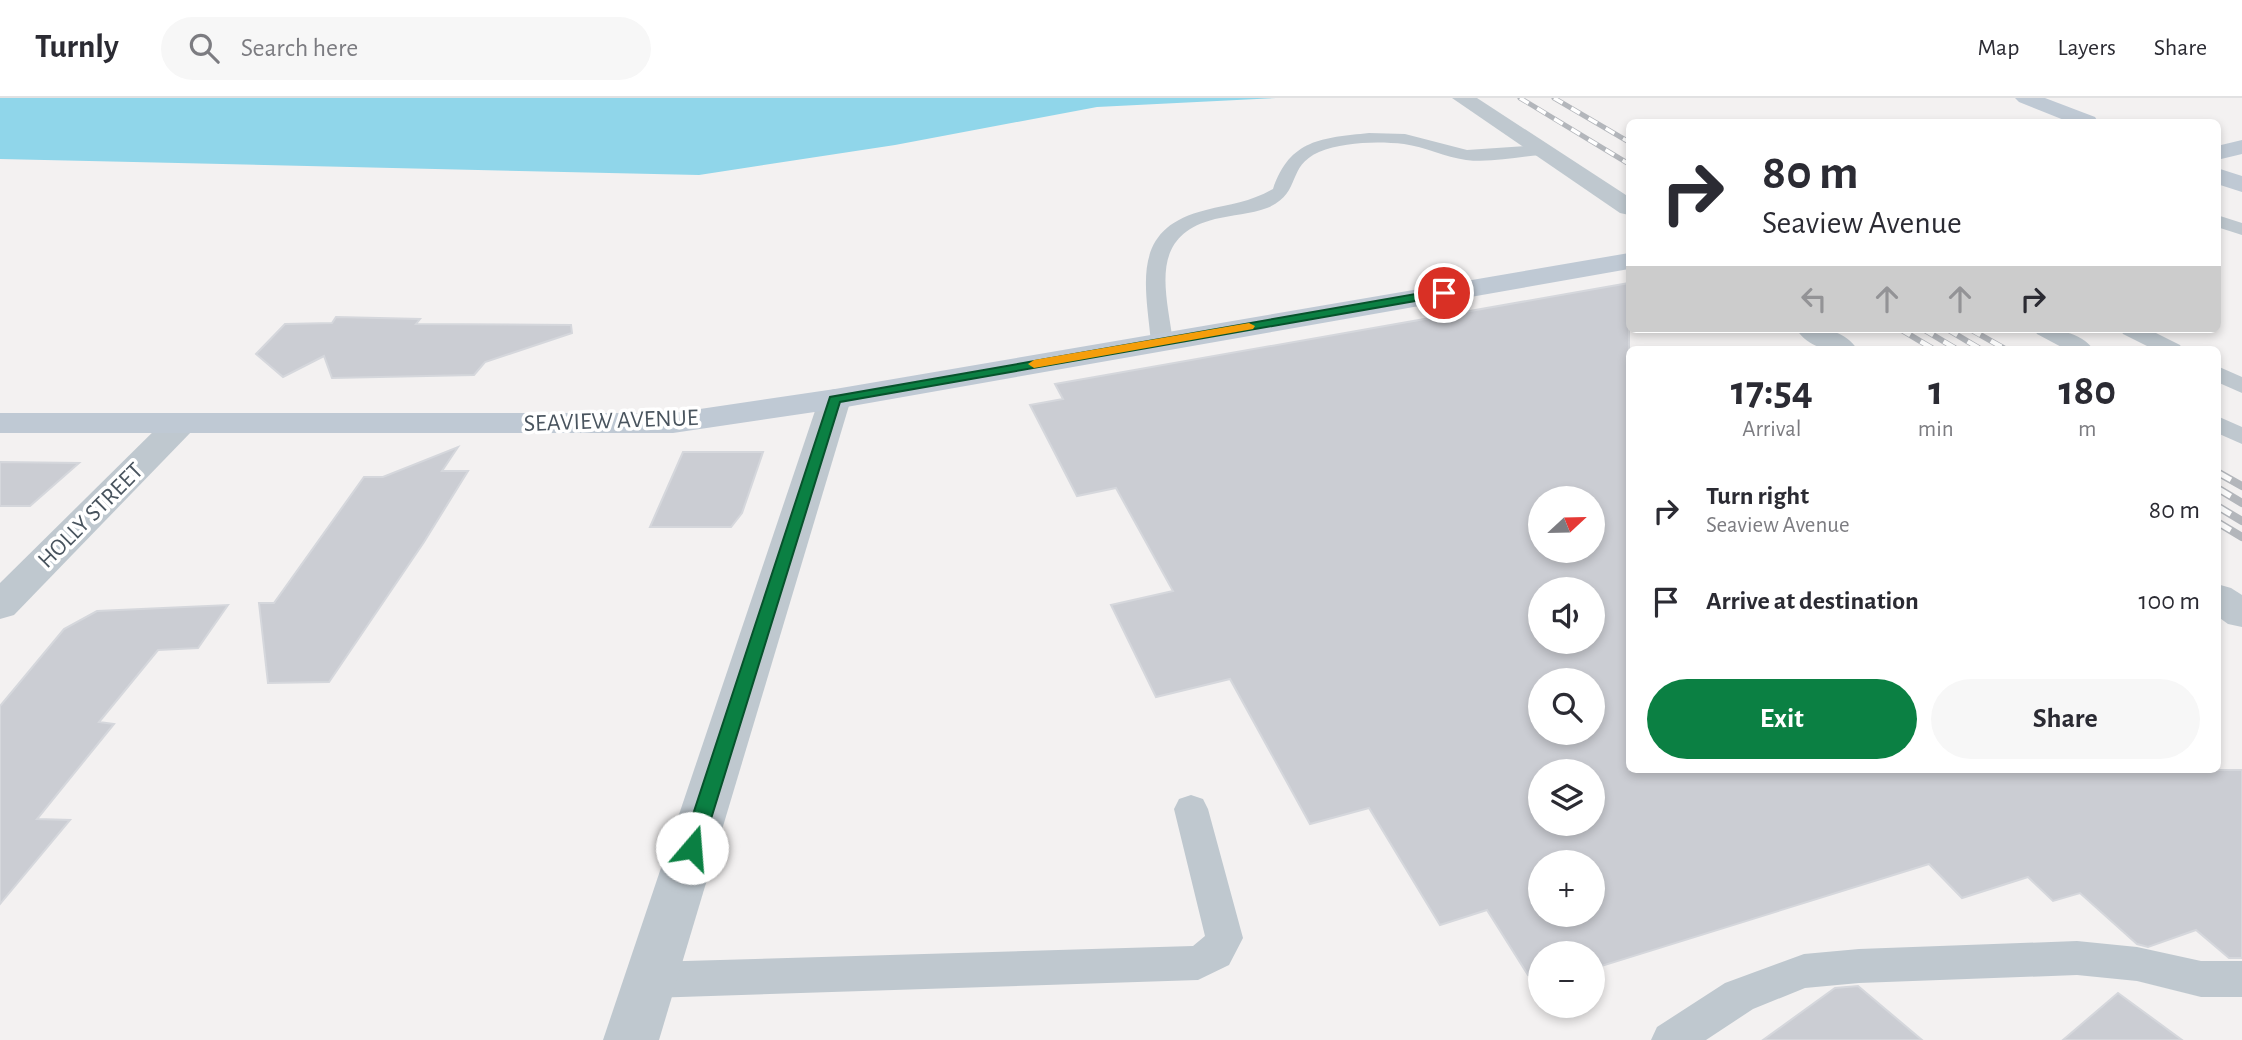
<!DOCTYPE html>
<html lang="en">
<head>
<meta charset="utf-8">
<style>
  body { margin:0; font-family:"Alegreya Sans",sans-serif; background:#f7f7f7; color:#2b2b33; height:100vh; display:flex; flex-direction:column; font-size:26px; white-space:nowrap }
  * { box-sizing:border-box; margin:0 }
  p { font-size:23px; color:#7c7c81 }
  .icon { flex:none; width:38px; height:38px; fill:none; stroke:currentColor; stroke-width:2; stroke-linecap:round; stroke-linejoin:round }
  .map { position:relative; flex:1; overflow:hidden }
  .drawer { position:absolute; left:1626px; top:248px; width:595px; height:427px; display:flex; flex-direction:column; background:#fff; border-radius:10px; box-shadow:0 4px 10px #0003 }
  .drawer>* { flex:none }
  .guide { position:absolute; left:1626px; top:21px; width:595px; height:214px; border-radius:10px; box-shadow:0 4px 10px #0003; background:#fff; color:#2b2b33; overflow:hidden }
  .needle { width:46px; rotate:68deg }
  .controls { position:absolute; left:1528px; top:388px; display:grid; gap:14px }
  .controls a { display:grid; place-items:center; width:77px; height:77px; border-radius:50%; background:#fff; box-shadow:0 4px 10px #0003; font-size:35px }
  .pin { position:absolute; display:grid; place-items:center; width:60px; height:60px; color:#fff; margin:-30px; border:4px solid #fff; border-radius:50%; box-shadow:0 2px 7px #0007 }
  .me { position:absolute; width:77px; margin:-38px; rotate:18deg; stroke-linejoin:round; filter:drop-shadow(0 0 5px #0008) }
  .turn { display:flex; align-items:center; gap:24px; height:147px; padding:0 21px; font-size:32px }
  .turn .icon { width:91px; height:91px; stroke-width:2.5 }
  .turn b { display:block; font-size:49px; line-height:60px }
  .lanes { display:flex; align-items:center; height:66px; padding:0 21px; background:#0003; justify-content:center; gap:35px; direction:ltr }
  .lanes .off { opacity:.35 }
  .eta { display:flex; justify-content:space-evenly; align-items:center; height:119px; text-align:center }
  .eta b { font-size:42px; font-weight:700; line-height:49px }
  .action { display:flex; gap:14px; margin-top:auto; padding:14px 21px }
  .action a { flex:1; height:80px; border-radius:42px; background:#0b8043; color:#fff; font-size:28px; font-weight:700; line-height:80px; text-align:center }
  .action a+a { background:#f7f7f7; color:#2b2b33 }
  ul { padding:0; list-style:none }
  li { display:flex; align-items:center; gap:21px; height:91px; padding:0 21px }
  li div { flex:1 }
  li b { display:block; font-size:26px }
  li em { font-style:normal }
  header { display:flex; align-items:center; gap:42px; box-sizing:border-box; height:98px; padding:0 35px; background:#fff; border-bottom:2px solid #e1e1e2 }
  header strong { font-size:33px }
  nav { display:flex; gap:38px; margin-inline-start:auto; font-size:24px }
  .search { width:490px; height:63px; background:#f7f7f7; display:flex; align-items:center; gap:18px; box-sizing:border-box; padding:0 24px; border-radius:38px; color:#7c7c81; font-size:26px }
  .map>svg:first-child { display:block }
  .water { fill:#90d6ea }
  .building { fill:#cbcdd3; stroke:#d5d7dc; stroke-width:2; fill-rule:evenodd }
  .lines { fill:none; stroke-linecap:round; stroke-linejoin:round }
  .service { fill:#bfc8cf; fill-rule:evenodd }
  .minor { fill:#bfc8cf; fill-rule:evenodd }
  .tertiary { fill:#bfc8cf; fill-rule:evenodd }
  .secondary { fill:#bfc9d4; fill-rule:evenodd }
  .rail-far2-casing { stroke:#b3b6bb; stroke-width:5 }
  .rail-far1-casing { stroke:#b3b6bb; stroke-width:6 }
  .rail-casing { stroke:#b3b6bb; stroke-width:8 }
  .rail-far2 { stroke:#fff; stroke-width:3.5; stroke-dasharray:10; stroke-linecap:butt }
  .rail-far1 { stroke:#fff; stroke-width:4.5; stroke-dasharray:12; stroke-linecap:butt }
  .rail { stroke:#fff; stroke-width:5; stroke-dasharray:16; stroke-linecap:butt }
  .route { fill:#0b8043; stroke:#07532c; stroke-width:2 }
  .slow { fill:#f59e0b }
  .labels { text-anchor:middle; stroke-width:7; stroke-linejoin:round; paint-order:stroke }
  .street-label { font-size:24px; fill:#49545e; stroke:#fff }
</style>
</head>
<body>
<header>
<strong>Turnly</strong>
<div class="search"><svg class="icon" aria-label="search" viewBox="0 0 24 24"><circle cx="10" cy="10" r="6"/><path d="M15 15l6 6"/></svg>Search here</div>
<nav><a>Map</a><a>Layers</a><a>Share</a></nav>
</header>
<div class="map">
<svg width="2242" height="942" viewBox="0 0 2242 942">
  <rect width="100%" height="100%" fill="#f3f1f1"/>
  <path class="water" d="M 0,0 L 1276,0 L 1097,9 L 895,47 L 699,77 L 0,61 Z"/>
  <g class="building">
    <path d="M 1629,185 L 1629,672 L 2242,672 L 2242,860 L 2229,860 L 2196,832 L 2148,849 L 2137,846 L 2080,795 L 2053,803 L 2028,779 L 1962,800 L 1929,766 L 1592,871 L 1592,856 L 1540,856 L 1540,873 L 1528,877 L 1487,812 L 1440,827 L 1369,710 L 1310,726 L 1230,581 L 1156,599 L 1111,507 L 1173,493 L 1116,390 L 1077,398 L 1030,307 L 1063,301 L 1055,286 ZM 1540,401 L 1592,401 L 1592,453 L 1540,453 ZM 1540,492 L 1592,492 L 1592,544 L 1540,544 ZM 1540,583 L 1592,583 L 1592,635 L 1540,635 ZM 1540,674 L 1592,674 L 1592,726 L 1540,726 ZM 1540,765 L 1592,765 L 1592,817 L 1540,817 Z"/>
    <path d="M 336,219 L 420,221 L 416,226 L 571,227 L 572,235 L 485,264 L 474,277 L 332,280 L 324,258 L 283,279 L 256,256 L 285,226 L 332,225 Z"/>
    <path d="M 458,349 L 442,373 L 468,373 L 424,444 L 329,584 L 268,585 L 259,505 L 274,505 L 364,379 L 383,379 Z"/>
    <path d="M 683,354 L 763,354 L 742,415 L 731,429 L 650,429 Z"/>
    <path d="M 0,364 L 79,365 L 30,408 L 0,408 Z"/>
    <path d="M 228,507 L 198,550 L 158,552 L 99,624 L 114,626 L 37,721 L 70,722 L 0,806 L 0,608 L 64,531 L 97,513 Z"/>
    <path d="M 1858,888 L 1922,942 L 1763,942 L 1835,890 Z"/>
    <path d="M 2118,895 L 2182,942 L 2063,942 Z"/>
  </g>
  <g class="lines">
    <g class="service">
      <path d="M 1369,35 L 1405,36 L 1467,52 L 1541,47 L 1549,52 L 1541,57 C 1517,59 1490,65 1466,62 C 1445,59 1425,49 1404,46 C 1377,43 1344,44 1319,54 C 1285,69 1303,95 1267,110 C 1251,116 1232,117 1215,121 C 1148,138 1166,192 1173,244 L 1170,249 L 1154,249 L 1151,244 C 1145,184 1131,130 1206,112 C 1230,106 1251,104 1273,91 C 1290,41 1322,40 1369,35 Z"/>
      <path d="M 2217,117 L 2242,125 L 2242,137 L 2217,129 Z"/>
      <path d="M 2034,231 C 2055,231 2080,233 2094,252 L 2067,252 L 2037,236 Z"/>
      <path d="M 2120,231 L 2148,231 L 2180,247 L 2183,252 L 2155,252 L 2123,236 Z"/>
      <path d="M 2217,268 L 2242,279 L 2242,295 L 2217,284 Z"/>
      <path d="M 2217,318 L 2242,329 L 2242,346 L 2217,335 Z"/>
      <path d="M 1191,697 L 1203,701 L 1208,711 L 1243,840 L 1229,867 L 1198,882 L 650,900 L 636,894 L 630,882 L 636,870 L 650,864 L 1193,848 L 1205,838 L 1174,711 L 1179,701 Z"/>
      <path d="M 2077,843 L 2137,849 L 2201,863 L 2242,863 L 2242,899 L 2201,899 L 2137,883 L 2077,877 L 1859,885 L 1805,890 L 1753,911 L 1706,942 L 1651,942 L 1657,929 L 1725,885 L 1804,856 L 1859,851 Z"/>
    </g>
    <g class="minor">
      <path d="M 1796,231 C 1821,231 1842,229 1858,252 C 1833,252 1812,254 1796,231 Z"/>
      <path d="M 835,291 L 846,294 L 851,301 L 659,942 L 603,942 L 819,301 L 824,294 Z"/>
      <path d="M 180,316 L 192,319 L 197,326 L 192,333 L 14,517 L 0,521 L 0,485 L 168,319 Z"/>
      <path d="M 2217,486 L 2231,490 L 2242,497 L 2242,529 L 2228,526 L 2217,518 Z"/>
    </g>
    <path class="tertiary" d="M 1452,0 L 1477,0 L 1629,99 L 1629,117 L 1620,115 Z"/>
    <g class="secondary">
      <path d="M 2015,0 L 2045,0 L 2095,19 L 2098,24 L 2069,24 L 2019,4 Z"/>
      <path d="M 2242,42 L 2242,56 L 2217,62 L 2217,48 Z"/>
      <path d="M 2217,70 L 2242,78 L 2242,94 L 2217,86 Z"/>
      <path d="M 1629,155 L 1629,171 L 835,311 L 673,335 L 0,335 L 0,315 L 673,315 L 835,291 Z"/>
    </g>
    <g class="rail-far2-casing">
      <g id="rail-far2">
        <path d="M 1520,0 L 1629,66"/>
        <path d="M 1554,0 L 1629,44"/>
      </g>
    </g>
    <g class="rail-far1-casing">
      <g id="rail-far1">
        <path d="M 1900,231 L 1935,252"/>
        <path d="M 1923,231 L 1958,252"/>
        <path d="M 1947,231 L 1982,252"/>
        <path d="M 1970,231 L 2007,252"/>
      </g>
    </g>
    <g class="rail-casing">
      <g id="rail">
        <path d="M 2217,374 L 2242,388"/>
        <path d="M 2217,390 L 2242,405"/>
        <path d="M 2217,408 L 2242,423"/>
        <path d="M 2217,424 L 2242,439"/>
      </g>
    </g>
    <use href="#rail-far2" class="rail-far2"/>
    <use href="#rail-far1" class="rail-far1"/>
    <use href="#rail" class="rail"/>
  </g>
  <path class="route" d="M 1444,191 L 1450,195 L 1449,197 L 840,304 L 702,750 L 699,756 L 692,758 L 685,756 L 682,750 L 830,299 Z"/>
  <path class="slow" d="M 1249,225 L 1255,228 L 1253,231 L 1034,270 L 1028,266 L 1034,262 Z"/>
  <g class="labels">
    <g class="street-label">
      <text transform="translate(611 322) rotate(-2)" y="8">SEAVIEW AVENUE</text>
      <text transform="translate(90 417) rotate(-45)" y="8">HOLLY STREET</text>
    </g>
  </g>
</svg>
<div class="controls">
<a><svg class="needle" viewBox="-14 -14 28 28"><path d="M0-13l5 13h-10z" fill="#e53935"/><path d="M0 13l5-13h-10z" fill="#7c7c81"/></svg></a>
<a><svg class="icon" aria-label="sound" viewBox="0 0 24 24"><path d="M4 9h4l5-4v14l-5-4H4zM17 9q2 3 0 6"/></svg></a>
<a><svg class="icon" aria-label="search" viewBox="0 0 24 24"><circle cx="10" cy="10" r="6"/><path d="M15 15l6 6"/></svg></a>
<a><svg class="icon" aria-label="layers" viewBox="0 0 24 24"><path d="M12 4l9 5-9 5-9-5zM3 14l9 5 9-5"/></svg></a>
<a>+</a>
<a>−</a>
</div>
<div class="pin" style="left:1444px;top:195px;background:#d93025"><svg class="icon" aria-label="arrive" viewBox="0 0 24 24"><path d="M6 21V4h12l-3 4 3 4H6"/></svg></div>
<svg class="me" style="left:692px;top:750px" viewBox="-20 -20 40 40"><circle r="19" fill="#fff"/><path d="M0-13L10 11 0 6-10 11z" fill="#0b8043"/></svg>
<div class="guide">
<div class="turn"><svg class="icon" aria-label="right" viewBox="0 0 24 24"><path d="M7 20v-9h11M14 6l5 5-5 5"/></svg><div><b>80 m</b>Seaview Avenue</div></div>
<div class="lanes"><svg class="icon off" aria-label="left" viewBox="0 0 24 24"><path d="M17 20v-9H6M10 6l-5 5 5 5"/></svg><svg class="icon off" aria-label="ahead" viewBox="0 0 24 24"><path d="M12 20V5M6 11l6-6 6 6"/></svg><svg class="icon off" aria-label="ahead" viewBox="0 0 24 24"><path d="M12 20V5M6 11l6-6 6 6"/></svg><svg class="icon" aria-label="right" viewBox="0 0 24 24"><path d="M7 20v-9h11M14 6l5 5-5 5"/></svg></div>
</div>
<section class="drawer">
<div class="eta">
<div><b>17:54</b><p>Arrival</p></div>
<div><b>1</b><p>min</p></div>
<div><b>180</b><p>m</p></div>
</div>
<ul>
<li><svg class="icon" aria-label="right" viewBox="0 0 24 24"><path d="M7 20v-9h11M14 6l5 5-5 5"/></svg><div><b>Turn right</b><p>Seaview Avenue</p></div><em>80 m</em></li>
<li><svg class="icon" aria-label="arrive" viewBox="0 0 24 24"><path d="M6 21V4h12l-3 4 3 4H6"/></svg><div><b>Arrive at destination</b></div><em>100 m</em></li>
</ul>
<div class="action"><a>Exit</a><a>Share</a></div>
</section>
</div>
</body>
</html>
